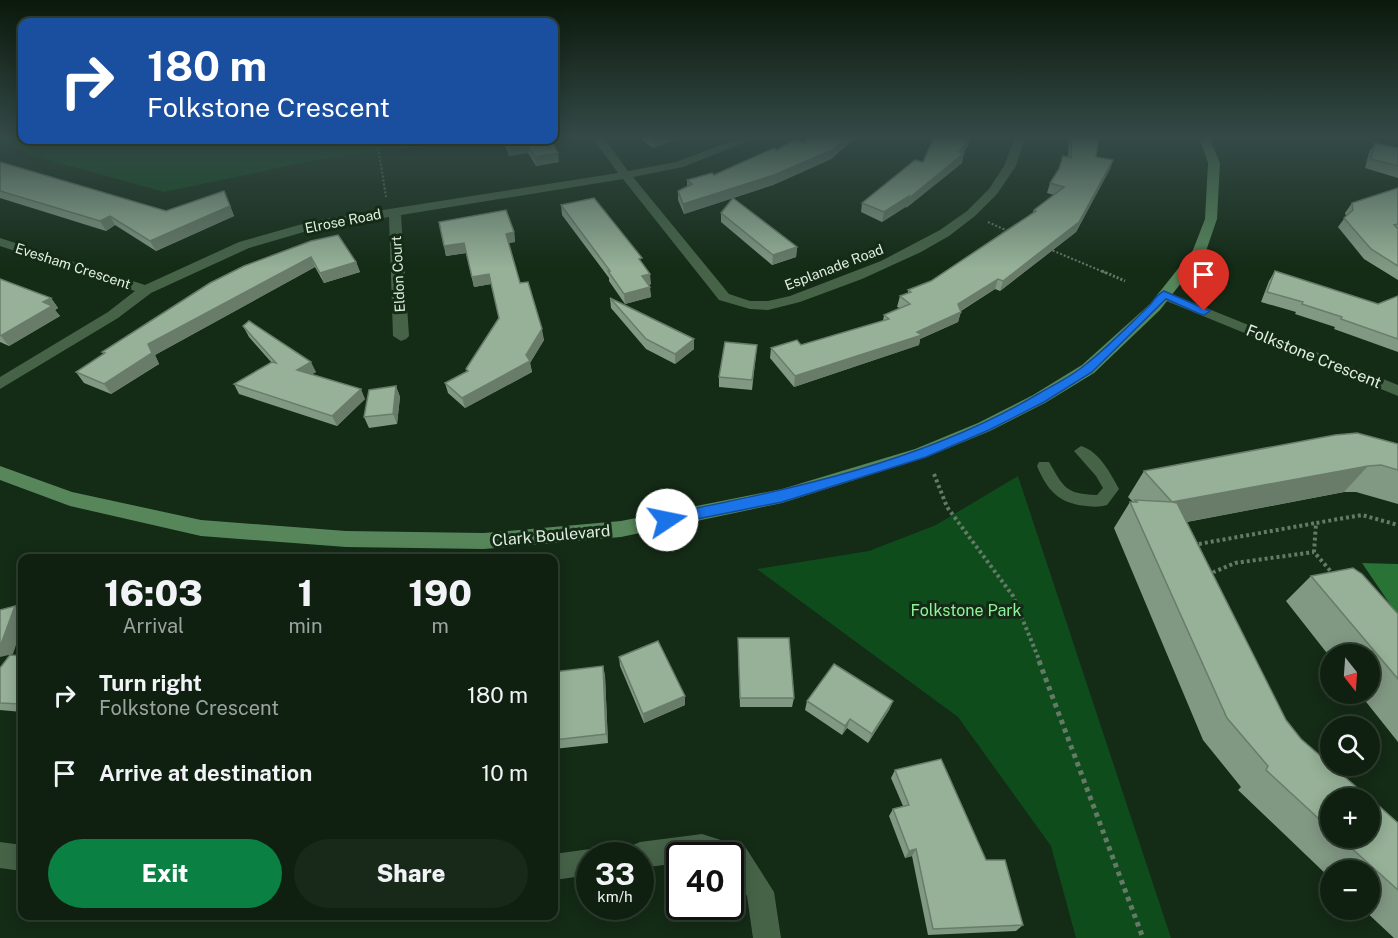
<!DOCTYPE html>
<html lang="en">
<head>
<meta charset="utf-8">
<style>
  body { margin:0; font-family:"Public Sans",sans-serif; background:#182819; color:#f1f3f6; height:100vh; display:flex; flex-direction:column; font-size:22px; white-space:nowrap }
  * { box-sizing:border-box; margin:0 }
  p { font-size:20px; color:#9ba39f }
  .icon { flex:none; width:33px; height:33px; fill:none; stroke:currentColor; stroke-width:2; stroke-linecap:round; stroke-linejoin:round }
  .map { position:relative; flex:1; overflow:hidden }
  .side { position:absolute; left:18px; top:554px; width:540px; height:366px; display:flex; flex-direction:column; background:#0f2010; border-radius:12px; box-shadow:0 3px 15px #0003,0 0 0 2px #2f3e30 }
  .side>* { flex:none }
  .hud { position:absolute; left:18px; top:18px; width:540px; height:126px; border-radius:12px; box-shadow:0 3px 15px #0003,0 0 0 2px #2f3e30; background:#1a4fa0; color:#fff; overflow:hidden }
  .needle { width:39px; rotate:163deg }
  .fabs { position:absolute; left:1320px; top:644px; display:grid; gap:12px }
  .fabs a { display:grid; place-items:center; width:60px; height:60px; border-radius:50%; background:#0f2010; box-shadow:0 3px 15px #0003,0 0 0 2px #2f3e30; font-size:30px }
  .speed { position:absolute; left:576px; top:842px; display:flex; gap:12px; font-size:30px; font-weight:700; text-align:center }
  .speed>* { display:grid; place-content:center; width:78px; height:78px; border-radius:50%; background:#0f2010; box-shadow:0 3px 15px #0003,0 0 0 2px #2f3e30; line-height:1 }
  .speed small { font-size:15px; font-weight:400 }
  .speed .limit { border:3px solid #111; border-radius:9px; background:#fff; color:#111 }
  .pin { position:absolute; display:grid; place-items:center; width:51px; height:51px; color:#fff; margin:-62px -26px; border-radius:50% 50% 50% 0; rotate:-45deg; box-shadow:0 0 6px #0007 }
  .pin .icon { rotate:45deg }
  .me { position:absolute; width:66px; margin:-33px; rotate:79deg; stroke-linejoin:round; filter:drop-shadow(0 0 4px #0008) }
  .turn { display:flex; align-items:center; gap:21px; height:126px; padding:0 30px; font-size:27px }
  .turn .icon { width:78px; height:78px; stroke-width:2.5 }
  .turn b { display:block; font-size:42px; line-height:51px }
  .eta { display:flex; justify-content:space-evenly; align-items:center; height:102px; text-align:center }
  .eta b { font-size:36px; font-weight:800; line-height:42px }
  .action { display:flex; gap:12px; margin-top:auto; padding:12px 30px }
  .action a { flex:1; height:69px; border-radius:36px; background:#0b8043; color:#fff; font-size:24px; font-weight:800; line-height:69px; text-align:center }
  .action a+a { background:#182819; color:#f1f3f6 }
  ul { padding:0; list-style:none }
  li { display:flex; align-items:center; gap:18px; height:78px; padding:0 30px }
  li div { flex:1 }
  li b { display:block; font-size:22px }
  li em { font-style:normal }
  .map>svg:first-child { display:block }
  .green { fill:#0f4c1c }
  .water { fill:#287335 }
  .lines { fill:none; stroke-linecap:round; stroke-linejoin:round }
  .path-far3 { stroke:#657967; stroke-width:2; stroke-dasharray:2 2; stroke-linecap:butt }
  .path-far2 { stroke:#657967; stroke-width:3; stroke-dasharray:2 2; stroke-linecap:butt }
  .path-far1 { stroke:#657967; stroke-width:4; stroke-dasharray:3 3; stroke-linecap:butt }
  .path { stroke:#657967; stroke-width:5; stroke-dasharray:4.5 4.5; stroke-linecap:butt }
  .lane { fill:#466348; fill-rule:evenodd }
  .street { fill:#466348; fill-rule:evenodd }
  .secondary { fill:#57865b; fill-rule:evenodd }
  .wall { fill:#819883 }
  .shaded-wall { fill:#697c6a }
  .building { fill:#96b198; stroke:#697c6a; stroke-width:1.5 }
  .route { fill:#1a73e8; stroke:#114b97; stroke-width:1.5 }
  .labels { text-anchor:middle; stroke-width:6; stroke-linejoin:round; paint-order:stroke }
  .far-street-label { font-size:14px; fill:#e0efe1; stroke:#142b16 }
  .street-label { font-size:16px; fill:#e0efe1; stroke:#142b16 }
  .park-label { font-size:16px; fill:#90f29a; stroke:#142b16 }
</style>
</head>
<body>
<div class="map">
<svg width="1398" height="938" viewBox="0 0 1398 938">
  <rect width="100%" height="100%" fill="#142b16"/>
  <g class="green">
    <path d="M 0,137 L 22,137 L 22,140 L 464,140 L 316,160 L 164,192 L 31,155 L 0,140 Z"/>
    <path d="M 1018,476 L 1171,938 L 1076,938 L 1051,846 L 958,717 L 757,569 L 869,551 L 936,525 Z"/>
  </g>
  <path class="water" d="M 1362,563 L 1398,564 L 1398,616 Z"/>
  <g class="lines">
    <g class="path-far3">
      <path d="M 377,140 L 386,197"/>
      <path d="M 988,222 L 1012,233"/>
      <path d="M 1049,249 L 1106,273"/>
    </g>
    <path class="path-far2" d="M 1102,271 L 1125,281"/>
    <g class="path-far1">
      <path d="M 934,474 L 947,507 L 1013,596 L 1040,662"/>
      <path d="M 1193,545 L 1316,523"/>
      <path d="M 1334,575 L 1314,552 L 1316,523 L 1362,515 L 1398,525"/>
      <path d="M 1212,579 L 1214,572 L 1235,563 L 1314,552"/>
    </g>
    <path class="path" d="M 1039,661 L 1143,938"/>
    <path class="lane" d="M 1081,446 C 1099,451 1111,474 1119,489 L 1107,505 C 1100,507 1094,507 1087,506 C 1059,504 1047,490 1037,466 L 1039,462 L 1049,462 C 1064,488 1066,494 1097,495 L 1103,488 L 1096,476 L 1074,451 Z"/>
    <g class="street">
      <path d="M 592,137 L 603,137 L 628,171 L 676,162 L 743,137 L 758,137 L 683,167 L 633,177 L 729,294 L 750,301 L 768,301 L 790,296 L 881,261 L 940,230 L 967,211 L 989,189 L 1004,166 L 1015,137 L 1025,137 L 1016,166 L 997,194 L 975,216 L 949,236 L 921,252 L 862,279 L 800,302 L 768,310 L 750,309 L 719,300 L 623,179 L 401,215 L 409,336 L 406,339 L 401,341 L 393,336 L 389,217 L 314,229 L 249,248 L 151,293 L 118,318 L 0,389 L 0,377 L 108,312 L 135,291 L 0,246 L 0,238 L 145,285 L 239,242 L 313,221 L 618,173 Z"/>
      <path d="M 1164,291 L 1398,385 L 1398,396 L 1159,298 L 1157,295 L 1159,292 Z"/>
      <path d="M 702,834 L 746,848 L 774,892 L 781,938 L 753,938 L 747,896 L 730,871 L 730,855 L 680,855 L 680,863 L 640,868 L 640,855 L 627,855 L 631,846 L 640,842 Z"/>
      <path d="M 0,842 L 22,845 L 22,871 L 0,868 Z"/>
      <path d="M 590,849 L 600,855 L 590,855 L 590,875 L 554,880 L 554,854 Z"/>
    </g>
    <path class="secondary" d="M 1199,137 L 1209,137 L 1220,163 L 1217,219 L 1206,251 L 1160,310 L 1094,373 L 1045,403 L 990,431 L 927,457 L 782,503 L 621,537 L 484,549 L 346,547 L 201,536 L 70,506 L 0,480 L 0,466 L 72,492 L 201,520 L 346,531 L 484,533 L 621,521 L 782,489 L 915,449 L 978,423 L 1033,395 L 1082,365 L 1150,304 L 1193,250 L 1205,219 L 1208,163 Z"/>
  </g>
  <g class="wall">
    <path d="M 638,137 L 682,137 L 653,148 Z"/>
    <path d="M 809,137 L 856,137 L 831,159 L 773,185 L 684,214 L 678,200 L 678,191 L 687,187 L 687,180 L 714,175 L 777,150 L 804,143 Z"/>
    <path d="M 1069,137 L 1099,137 L 1096,157 L 1113,160 L 1110,169 L 1076,232 L 1000,291 L 995,289 L 961,311 L 958,322 L 920,339 L 919,345 L 794,387 L 770,358 L 771,348 L 801,345 L 883,321 L 884,315 L 900,308 L 897,307 L 900,296 L 908,293 L 908,290 L 931,281 L 1032,214 L 1034,210 L 1054,195 L 1047,193 L 1050,183 L 1068,157 Z"/>
    <path d="M 503,140 L 551,140 L 559,162 L 536,166 L 528,153 L 509,156 Z"/>
    <path d="M 1375,143 L 1398,148 L 1398,178 L 1365,168 L 1369,152 Z"/>
    <path d="M 968,146 L 963,153 L 962,163 L 906,208 L 907,206 L 882,222 L 861,212 L 862,203 L 923,162 Z"/>
    <path d="M 0,162 L 166,211 L 228,200 L 234,216 L 156,251 L 115,225 L 106,231 L 0,198 Z"/>
    <path d="M 1398,188 L 1398,280 L 1364,259 L 1338,227 L 1346,216 L 1345,213 L 1352,203 Z"/>
    <path d="M 561,205 L 643,264 L 651,284 L 649,285 L 651,297 L 625,304 L 609,281 L 609,278 L 562,215 Z"/>
    <path d="M 721,213 L 797,247 L 796,257 L 772,265 L 721,222 Z"/>
    <path d="M 514,232 L 515,242 L 508,243 L 520,283 L 544,340 L 530,363 L 532,372 L 465,408 L 448,393 L 445,383 L 467,371 L 466,369 L 499,318 L 491,284 L 474,287 L 466,253 L 446,256 L 444,246 Z"/>
    <path d="M 311,241 L 356,262 L 360,272 L 324,283 L 315,267 L 155,355 L 159,364 L 111,394 L 84,383 L 76,372 L 104,354 L 102,352 Z"/>
    <path d="M 1275,271 L 1378,304 L 1398,296 L 1398,352 L 1334,329 L 1335,327 L 1295,314 L 1296,312 L 1261,302 L 1269,281 Z"/>
    <path d="M 0,279 L 51,298 L 58,308 L 55,310 L 60,316 L 9,346 L 0,342 Z"/>
    <path d="M 610,298 L 694,349 L 675,364 L 646,349 L 611,308 Z"/>
    <path d="M 243,326 L 316,372 L 312,374 L 365,399 L 337,426 L 239,394 L 234,384 L 272,363 L 249,337 Z"/>
    <path d="M 757,345 L 752,390 L 719,387 L 719,377 Z"/>
    <path d="M 396,386 L 400,397 L 397,424 L 369,428 L 364,417 Z"/>
    <path d="M 1398,444 L 1398,504 L 1356,492 L 1344,492 L 1187,522 L 1286,720 L 1330,798 L 1330,837 L 1370,837 L 1398,823 L 1398,938 L 1394,938 L 1363,909 L 1370,909 L 1370,870 L 1330,870 L 1330,878 L 1238,790 L 1241,787 L 1203,740 L 1114,528 L 1130,502 L 1133,502 L 1128,497 L 1144,471 Z"/>
    <path d="M 1311,576 L 1398,614 L 1398,742 L 1359,693 L 1370,693 L 1370,654 L 1330,654 L 1330,657 L 1286,601 Z"/>
    <path d="M 738,638 L 794,698 L 792,707 L 740,707 L 738,647 Z"/>
    <path d="M 22,656 L 22,712 L 0,710 L 0,668 Z"/>
    <path d="M 619,657 L 685,705 L 644,723 L 620,666 Z"/>
    <path d="M 603,666 L 605,676 L 608,743 L 554,749 L 554,672 Z"/>
    <path d="M 807,701 L 893,701 L 889,710 L 868,743 L 847,728 L 842,735 L 805,710 Z"/>
    <path d="M 895,770 L 986,860 L 1023,925 L 1016,931 L 928,935 L 912,856 L 905,858 L 889,816 L 893,809 L 903,806 L 891,778 Z"/>
  </g>
  <g class="shaded-wall">
    <path d="M 657,137 L 682,137 L 653,148 L 653,138 Z"/>
    <path d="M 847,137 L 856,137 L 831,159 L 773,185 L 684,214 L 683,204 Z"/>
    <path d="M 970,137 L 968,146 L 959,157 L 964,153 L 962,163 L 906,208 L 907,206 L 882,222 L 884,212 L 959,152 Z"/>
    <path d="M 526,144 L 528,153 L 509,156 L 508,147 Z"/>
    <path d="M 558,153 L 559,162 L 536,166 L 535,157 Z"/>
    <path d="M 1113,160 L 1110,169 L 1076,232 L 1000,291 L 1003,281 Z"/>
    <path d="M 224,191 L 234,216 L 156,251 L 150,241 Z"/>
    <path d="M 110,216 L 115,225 L 106,231 L 100,221 Z"/>
    <path d="M 514,232 L 515,242 L 507,243 L 506,234 Z"/>
    <path d="M 464,243 L 466,253 L 446,256 L 444,246 Z"/>
    <path d="M 797,247 L 796,257 L 772,265 L 773,255 Z"/>
    <path d="M 311,257 L 315,267 L 155,355 L 159,364 L 111,394 L 104,384 L 148,344 Z"/>
    <path d="M 356,262 L 360,272 L 324,283 L 320,273 Z"/>
    <path d="M 489,274 L 491,284 L 474,287 L 472,277 Z"/>
    <path d="M 650,274 L 651,284 L 643,286 L 642,276 Z"/>
    <path d="M 998,279 L 995,289 L 955,314 L 958,304 Z"/>
    <path d="M 650,287 L 651,297 L 625,304 L 624,294 Z"/>
    <path d="M 51,298 L 58,308 L 55,310 L 60,316 L 9,346 L 1,336 L 43,302 Z"/>
    <path d="M 961,312 L 958,322 L 920,339 L 919,345 L 794,387 L 795,376 L 917,332 Z"/>
    <path d="M 542,329 L 544,340 L 530,363 L 532,372 L 465,408 L 462,398 L 526,355 Z"/>
    <path d="M 694,339 L 694,349 L 675,364 L 675,354 Z"/>
    <path d="M 311,362 L 316,372 L 302,380 L 297,370 Z"/>
    <path d="M 396,386 L 400,397 L 397,424 L 393,414 Z"/>
    <path d="M 361,389 L 365,399 L 337,426 L 332,416 Z"/>
    <path d="M 1368,466 L 1344,492 L 1154,528 L 1172,502 Z"/>
    <path d="M 15,606 L 22,613 L 22,627 L 13,654 L 0,657 L 0,645 Z"/>
    <path d="M 603,666 L 605,676 L 608,743 L 606,734 Z"/>
    <path d="M 685,696 L 685,705 L 644,723 L 643,714 Z"/>
    <path d="M 893,701 L 889,710 L 868,743 L 872,734 Z"/>
    <path d="M 850,719 L 847,728 L 842,735 L 845,726 Z"/>
    <path d="M 916,849 L 912,856 L 905,858 L 909,851 Z"/>
  </g>
  <g class="building">
    <path d="M 809,137 L 847,137 L 832,150 L 774,175 L 683,204 L 678,191 L 692,184 L 687,180 L 712,173 L 714,175 L 774,148 L 777,150 L 794,140 L 804,143 Z"/>
    <path d="M 934,137 L 970,137 L 959,152 L 964,153 L 908,199 L 909,196 L 884,212 L 862,203 L 915,160 L 923,162 Z"/>
    <path d="M 1072,137 L 1099,137 L 1096,157 L 1113,160 L 1079,222 L 1003,281 L 998,279 L 958,304 L 961,312 L 917,332 L 922,335 L 795,376 L 771,348 L 797,340 L 801,345 L 889,319 L 884,315 L 910,304 L 900,296 L 911,292 L 908,290 L 931,281 L 1036,211 L 1034,210 L 1064,187 L 1050,183 L 1059,169 L 1063,156 L 1071,158 Z"/>
    <path d="M 505,140 L 551,140 L 558,153 L 535,157 L 526,144 L 508,147 Z"/>
    <path d="M 1375,143 L 1398,148 L 1398,166 L 1371,159 Z"/>
    <path d="M 0,162 L 166,211 L 224,191 L 230,206 L 150,241 L 110,216 L 100,221 L 0,191 Z"/>
    <path d="M 1398,188 L 1398,224 L 1394,225 L 1398,229 L 1398,266 L 1371,249 L 1344,218 L 1353,210 L 1352,203 Z"/>
    <path d="M 594,198 L 642,258 L 639,259 L 650,274 L 642,276 L 650,287 L 624,294 L 608,271 L 610,271 L 561,205 Z"/>
    <path d="M 733,198 L 797,247 L 773,255 L 721,213 Z"/>
    <path d="M 506,210 L 514,232 L 506,234 L 520,283 L 528,282 L 542,329 L 526,355 L 530,361 L 462,398 L 445,383 L 468,371 L 466,369 L 499,318 L 489,274 L 472,277 L 464,243 L 444,246 L 439,222 Z"/>
    <path d="M 338,235 L 356,262 L 320,273 L 311,257 L 148,344 L 152,353 L 104,384 L 76,372 L 105,353 L 102,352 L 210,283 L 244,266 L 311,241 Z"/>
    <path d="M 1275,271 L 1378,304 L 1398,296 L 1398,339 L 1341,319 L 1342,317 L 1302,304 L 1303,302 L 1267,292 Z"/>
    <path d="M 0,279 L 51,298 L 43,302 L 52,306 L 0,336 Z"/>
    <path d="M 610,298 L 694,339 L 675,354 L 646,339 Z"/>
    <path d="M 249,321 L 311,362 L 297,370 L 361,389 L 332,416 L 234,384 L 272,362 L 276,363 L 243,326 Z"/>
    <path d="M 725,342 L 757,345 L 752,380 L 719,377 Z"/>
    <path d="M 396,386 L 393,414 L 364,417 L 369,390 Z"/>
    <path d="M 1357,433 L 1398,444 L 1398,470 L 1381,465 L 1368,466 L 1172,502 L 1177,503 L 1286,720 L 1301,739 L 1369,798 L 1330,798 L 1330,829 L 1266,770 L 1268,766 L 1227,718 L 1130,502 L 1137,502 L 1135,500 L 1172,502 L 1144,471 L 1335,435 Z"/>
    <path d="M 1353,568 L 1362,574 L 1398,614 L 1398,679 L 1311,576 Z"/>
    <path d="M 15,606 L 1,644 L 0,645 L 0,610 Z"/>
    <path d="M 738,638 L 789,638 L 794,698 L 740,698 Z"/>
    <path d="M 658,641 L 685,696 L 643,714 L 619,657 Z"/>
    <path d="M 10,655 L 22,656 L 22,704 L 0,703 L 0,668 Z"/>
    <path d="M 834,664 L 893,701 L 872,734 L 850,719 L 845,726 L 807,701 Z"/>
    <path d="M 603,666 L 606,734 L 554,740 L 554,672 Z"/>
    <path d="M 941,759 L 986,860 L 1005,860 L 1023,925 L 933,929 L 916,849 L 909,851 L 893,809 L 909,805 L 895,770 Z"/>
    <path d="M 1370,798 L 1398,823 L 1398,890 L 1339,837 L 1370,837 Z"/>
  </g>
  <linearGradient id="sky" x2="0" y2="1"><stop stop-color="#0b180c"/><stop offset="0.51" stop-color="#344a47"/><stop offset="1" stop-color="#344a47" stop-opacity="0"/></linearGradient>
  <rect width="1398" height="268" fill="url(#sky)"/>
  <path class="route" d="M 1164,291 L 1210,311 L 1204,315 L 1200,314 L 1166,299 L 1092,372 L 1044,402 L 989,430 L 926,457 L 782,502 L 667,525 L 662,524 L 660,520 L 662,516 L 667,514 C 793,489 926,461 1038,394 C 1053,385 1071,377 1085,365 C 1107,348 1128,326 1148,307 C 1154,301 1157,294 1164,291 Z"/>
  <g class="labels">
    <g class="far-street-label">
      <text transform="translate(343 221) rotate(-11)" y="5">Elrose Road</text>
      <text transform="translate(73 266) rotate(18)" y="5">Evesham Crescent</text>
      <text transform="translate(834 267) rotate(-21)" y="5">Esplanade Road</text>
      <text transform="translate(398 274) rotate(-93)" y="5">Eldon Court</text>
    </g>
    <g class="street-label">
      <text transform="translate(1314 356) rotate(22)" y="6">Folkstone Crescent</text>
      <text transform="translate(551 535) rotate(-5)" y="6">Clark Boulevard</text>
    </g>
    <g class="park-label">
      <text x="966" y="616">Folkstone Park</text>
    </g>
  </g>
</svg>
<div class="fabs">
<a><svg class="needle" viewBox="-14 -14 28 28"><path d="M0-13l5 13h-10z" fill="#e53935"/><path d="M0 13l5-13h-10z" fill="#9ba39f"/></svg></a>
<a><svg class="icon" aria-label="search" viewBox="0 0 24 24"><circle cx="10" cy="10" r="6"/><path d="M15 15l6 6"/></svg></a>
<a>+</a>
<a>−</a>
</div>
<div class="speed"><div>33<small>km/h</small></div><div class="limit">40</div></div>
<div class="pin" style="left:1204px;top:311px;background:#d93025"><svg class="icon" aria-label="arrive" viewBox="0 0 24 24"><path d="M6 21V4h12l-3 4 3 4H6"/></svg></div>
<svg class="me" style="left:667px;top:520px" viewBox="-20 -20 40 40"><circle r="19" fill="#fff"/><path d="M0-13L10 11 0 6-10 11z" fill="#1a73e8"/></svg>
<div class="hud">
<div class="turn"><svg class="icon" aria-label="right" viewBox="0 0 24 24"><path d="M7 20v-9h11M14 6l5 5-5 5"/></svg><div><b>180 m</b>Folkstone Crescent</div></div>
</div>
<section class="side">
<div class="eta">
<div><b>16:03</b><p>Arrival</p></div>
<div><b>1</b><p>min</p></div>
<div><b>190</b><p>m</p></div>
</div>
<ul>
<li><svg class="icon" aria-label="right" viewBox="0 0 24 24"><path d="M7 20v-9h11M14 6l5 5-5 5"/></svg><div><b>Turn right</b><p>Folkstone Crescent</p></div><em>180 m</em></li>
<li><svg class="icon" aria-label="arrive" viewBox="0 0 24 24"><path d="M6 21V4h12l-3 4 3 4H6"/></svg><div><b>Arrive at destination</b></div><em>10 m</em></li>
</ul>
<div class="action"><a>Exit</a><a>Share</a></div>
</section>
</div>
</body>
</html>
